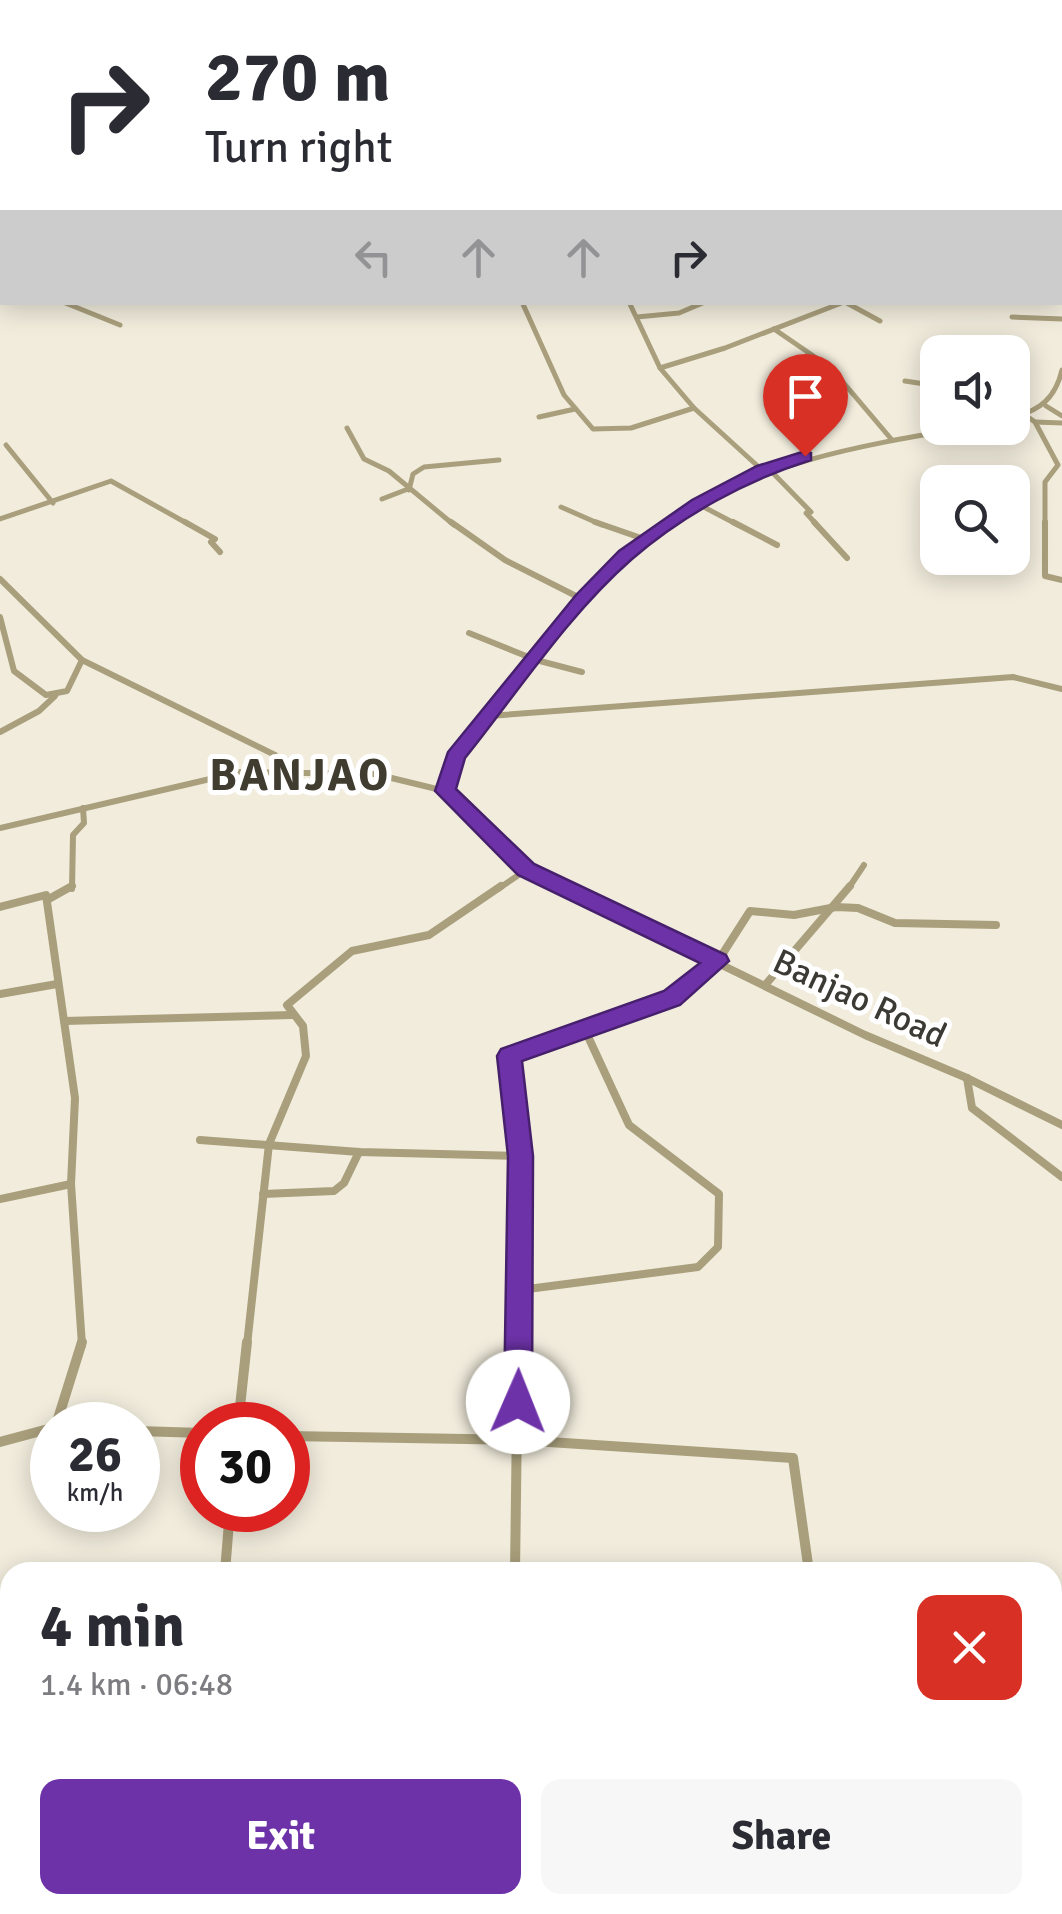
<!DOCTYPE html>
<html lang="en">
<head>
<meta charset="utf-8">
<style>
  body { margin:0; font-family:Signika,sans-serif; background:#f7f7f7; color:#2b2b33; height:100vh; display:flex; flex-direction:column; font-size:38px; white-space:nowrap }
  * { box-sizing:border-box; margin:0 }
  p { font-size:32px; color:#7c7c81 }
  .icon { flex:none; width:55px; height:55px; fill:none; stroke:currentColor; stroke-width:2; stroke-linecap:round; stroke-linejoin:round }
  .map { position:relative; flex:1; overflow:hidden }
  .side { position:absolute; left:0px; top:1562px; width:1062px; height:352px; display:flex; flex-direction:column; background:#fff; border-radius:30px 30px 0 0; box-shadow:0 5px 25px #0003 }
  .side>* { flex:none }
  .hud { position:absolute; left:0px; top:0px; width:1062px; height:305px; box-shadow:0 5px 25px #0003; background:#fff; color:#2b2b33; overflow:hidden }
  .tools { position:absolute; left:920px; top:335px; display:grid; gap:20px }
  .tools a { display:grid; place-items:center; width:110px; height:110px; border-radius:20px; background:#fff; box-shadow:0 5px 25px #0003; font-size:50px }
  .speed { position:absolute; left:30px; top:1402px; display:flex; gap:20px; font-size:50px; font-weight:700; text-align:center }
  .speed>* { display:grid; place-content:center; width:130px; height:130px; border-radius:50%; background:#fff; box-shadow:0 5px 25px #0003; line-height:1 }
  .speed small { font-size:25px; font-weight:400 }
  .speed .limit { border:15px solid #d22; background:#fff; color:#111 }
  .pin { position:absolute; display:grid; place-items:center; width:85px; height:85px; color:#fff; margin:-102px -42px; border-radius:50% 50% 50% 0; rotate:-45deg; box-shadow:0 0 10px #0007 }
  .pin .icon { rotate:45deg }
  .me { position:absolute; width:110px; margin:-55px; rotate:1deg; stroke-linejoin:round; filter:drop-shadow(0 0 8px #0008) }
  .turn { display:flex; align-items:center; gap:35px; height:210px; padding:0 40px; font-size:45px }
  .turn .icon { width:130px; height:130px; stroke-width:2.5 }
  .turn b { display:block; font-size:70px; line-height:85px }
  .lanes { display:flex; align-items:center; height:95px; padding:0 40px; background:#0003; justify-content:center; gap:50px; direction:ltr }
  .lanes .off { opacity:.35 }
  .round { display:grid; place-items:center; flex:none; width:105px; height:105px; border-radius:20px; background:#f7f7f7 }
  .head { display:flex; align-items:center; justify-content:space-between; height:170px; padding:0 40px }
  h1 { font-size:60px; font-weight:700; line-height:75px }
  .cta { display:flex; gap:20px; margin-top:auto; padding:20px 40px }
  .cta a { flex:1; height:115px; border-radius:20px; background:#6d32a8; color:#fff; font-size:40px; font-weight:700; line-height:115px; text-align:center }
  .cta a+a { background:#f7f7f7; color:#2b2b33 }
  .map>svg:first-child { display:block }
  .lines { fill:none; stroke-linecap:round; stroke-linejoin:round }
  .minor-far4 { stroke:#a99f7c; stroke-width:4 }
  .minor-far3 { stroke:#a99f7c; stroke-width:5 }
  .minor-far2 { stroke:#a99f7c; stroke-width:6 }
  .minor-far1 { stroke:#a99f7c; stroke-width:8 }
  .minor { stroke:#a99f7c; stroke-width:10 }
  .primary { stroke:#725d11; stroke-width:6 }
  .trunk { fill:#645216; fill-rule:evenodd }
  .route { fill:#6d32a8; stroke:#47206d; stroke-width:2.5 }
  .labels { text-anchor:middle; stroke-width:10; stroke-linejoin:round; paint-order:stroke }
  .street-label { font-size:35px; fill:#3c3a34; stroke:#fff }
  .district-label { font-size:45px; font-weight:bold; letter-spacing:2.5px; fill:#403c2f; stroke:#fff }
</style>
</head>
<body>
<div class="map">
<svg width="1062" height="1914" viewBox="0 0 1062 1914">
  <rect width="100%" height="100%" fill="#f1ecdc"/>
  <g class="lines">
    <g class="minor-far4">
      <path d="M 225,0 L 231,2"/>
      <path d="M 277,0 L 288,2"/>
      <path d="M 440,0 L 447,2"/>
      <path d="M 475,0 L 480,0"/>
      <path d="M 985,0 L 992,2"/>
      <path d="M 133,2 L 140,0"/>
      <path d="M 185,2 L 192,2"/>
      <path d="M 302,2 L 308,0"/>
      <path d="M 777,2 L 783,0"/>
      <path d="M 871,2 L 878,0"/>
      <path d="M 1036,2 L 1062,1"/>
    </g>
    <g class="minor-far3">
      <path d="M 63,302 L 120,325"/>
      <path d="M 522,302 L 564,395 L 593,429 L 631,428 L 694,408"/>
      <path d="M 629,302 L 660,368 L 694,408 L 762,470"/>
      <path d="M 845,302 L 880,321"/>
      <path d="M 637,317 L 679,313 L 705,302"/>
      <path d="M 1012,317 L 1062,319"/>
      <path d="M 774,329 L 831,368 L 892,440"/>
      <path d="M 660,368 L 725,348 L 844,302"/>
      <path d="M 905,381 L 938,386"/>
      <path d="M 1046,406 L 1062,416"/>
      <path d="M 1025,415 L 1035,422 L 1058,465 L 1045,482 L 1045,525"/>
      <path d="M 539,417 L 575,409"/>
      <path d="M 1012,418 C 1040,410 1055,399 1062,370"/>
      <path d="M 1035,422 L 1062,423"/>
      <path d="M 347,428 L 364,459 L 389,471 L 454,525"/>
      <path d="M 6,445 L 53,503"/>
      <path d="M 768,468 L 811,512"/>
      <path d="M 409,490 L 413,474 L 424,467 L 499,460"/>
      <path d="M 382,499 L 408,489"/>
      <path d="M 698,504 L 738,525"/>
      <path d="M 561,507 L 602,525"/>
      <path d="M 806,513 L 817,525"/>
      <path d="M 0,519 L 111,481 L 190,525"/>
      <path d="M 663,525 C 753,464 858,446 963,428"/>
    </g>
    <g class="minor-far2">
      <path d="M 185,522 L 215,539"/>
      <path d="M 451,522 L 505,560 L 582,599"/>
      <path d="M 595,522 L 644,539"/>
      <path d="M 733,522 L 777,545"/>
      <path d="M 814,522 L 847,558"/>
      <path d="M 1045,522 L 1045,576 L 1062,580"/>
      <path d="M 211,542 L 220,552"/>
      <path d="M 0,579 L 82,660 L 275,755 L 283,773"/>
      <path d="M 0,617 L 14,671 L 46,695 L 67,691 L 82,660"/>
      <path d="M 469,633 L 536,660 L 582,672"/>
      <path d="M 489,716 L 1013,677 L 1062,689"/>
      <path d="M 0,732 L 39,711 L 55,696"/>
      <path d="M 445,791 L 455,759 L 465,742 L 588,592 L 607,571 L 667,522"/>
      <path d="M 0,828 L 240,772 L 375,774 L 445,791 L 526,870 L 565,889"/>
      <path d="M 72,889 L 73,835 L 84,823 L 83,808"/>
      <path d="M 498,889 L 526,870"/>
      <path d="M 848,889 L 864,865"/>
    </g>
    <g class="minor-far1">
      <path d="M 560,886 L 865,1035 L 967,1078 L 1062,1125"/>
      <path d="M 47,900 L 72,886"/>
      <path d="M 0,907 L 46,895 L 75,1098 L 71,1184 L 82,1345"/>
      <path d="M 766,984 L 850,886"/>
      <path d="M 0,994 L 57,984"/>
      <path d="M 64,1021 L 292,1015"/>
      <path d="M 967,1078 L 972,1108 L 1062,1177"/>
      <path d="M 200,1140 L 359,1152 L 521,1156 L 509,1055 L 672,998 L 718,961 L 750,911 L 794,915 L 836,907 L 858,908 L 895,923 L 996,925"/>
      <path d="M 263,1194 L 334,1191 L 344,1183 L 359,1152"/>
      <path d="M 0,1199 L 71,1184"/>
      <path d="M 520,1290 L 698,1267 L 718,1247 L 719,1194 L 629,1125 L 585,1030"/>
      <path d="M 247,1345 L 269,1144 L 306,1056 L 303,1026 L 287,1005 L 352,951 L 429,935 L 501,886"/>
      <path d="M 518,1345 L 521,1156"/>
    </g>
    <g class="minor">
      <path d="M 56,1425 L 82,1342"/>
      <path d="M 238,1425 L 247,1342"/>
      <path d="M 138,1431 L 202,1433"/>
      <path d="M 288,1436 L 518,1440 L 793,1458 L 809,1572"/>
      <path d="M 0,1442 L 52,1428"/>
      <path d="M 225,1572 L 230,1510"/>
      <path d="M 515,1572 L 518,1342"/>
      <path d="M 0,1608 L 10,1608"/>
      <path d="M 0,1822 L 10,1821"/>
      <path d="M 498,1905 L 498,1914"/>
      <path d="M 838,1905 L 838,1914"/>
    </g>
    <path class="primary" d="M 696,2 L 702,0"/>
    <rect class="trunk" x="1060" y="166" width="2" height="6"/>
  </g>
  <path class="route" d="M 805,451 L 811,453 L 811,460 C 747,480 683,515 632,559 C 568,615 518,692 465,758 L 456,789 L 534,864 L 726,955 L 729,961 L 680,1005 L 522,1061 L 533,1156 L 532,1402 L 528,1412 L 518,1416 L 508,1412 L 504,1402 L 508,1156 L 497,1056 L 501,1049 L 664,991 L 700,963 L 518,875 L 435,791 L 448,752 L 576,595 L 619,551 L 692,500 L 757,466 Z"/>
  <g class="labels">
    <g class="street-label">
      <text transform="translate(860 998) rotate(25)" y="12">Banjao Road</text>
    </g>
    <g class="district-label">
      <text x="300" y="790">BANJAO</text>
    </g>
  </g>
</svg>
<div class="tools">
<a><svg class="icon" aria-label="sound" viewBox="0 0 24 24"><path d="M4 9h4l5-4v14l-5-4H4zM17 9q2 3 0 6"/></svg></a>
<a><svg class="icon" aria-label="search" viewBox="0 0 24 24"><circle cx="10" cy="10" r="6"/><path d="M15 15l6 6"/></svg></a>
</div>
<div class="speed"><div>26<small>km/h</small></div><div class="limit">30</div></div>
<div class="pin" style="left:805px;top:456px;background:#d93025"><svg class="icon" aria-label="arrive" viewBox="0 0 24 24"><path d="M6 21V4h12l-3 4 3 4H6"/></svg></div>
<svg class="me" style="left:518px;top:1402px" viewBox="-20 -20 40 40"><circle r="19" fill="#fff"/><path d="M0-13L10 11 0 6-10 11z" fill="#6d32a8"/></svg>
<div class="hud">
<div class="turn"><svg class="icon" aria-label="right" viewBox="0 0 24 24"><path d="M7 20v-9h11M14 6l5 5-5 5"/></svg><div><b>270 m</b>Turn right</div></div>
<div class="lanes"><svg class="icon off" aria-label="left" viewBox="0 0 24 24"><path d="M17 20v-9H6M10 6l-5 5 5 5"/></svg><svg class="icon off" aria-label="ahead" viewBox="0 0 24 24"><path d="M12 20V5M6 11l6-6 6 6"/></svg><svg class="icon off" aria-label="ahead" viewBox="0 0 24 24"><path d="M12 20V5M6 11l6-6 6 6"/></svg><svg class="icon" aria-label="right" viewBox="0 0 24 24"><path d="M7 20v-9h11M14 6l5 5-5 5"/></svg></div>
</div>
<section class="side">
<div class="head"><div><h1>4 min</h1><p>1.4 km · 06:48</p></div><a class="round" style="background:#d93025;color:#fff"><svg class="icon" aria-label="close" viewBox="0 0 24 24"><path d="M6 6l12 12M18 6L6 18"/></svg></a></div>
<div class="cta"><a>Exit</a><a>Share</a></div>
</section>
</div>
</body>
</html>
